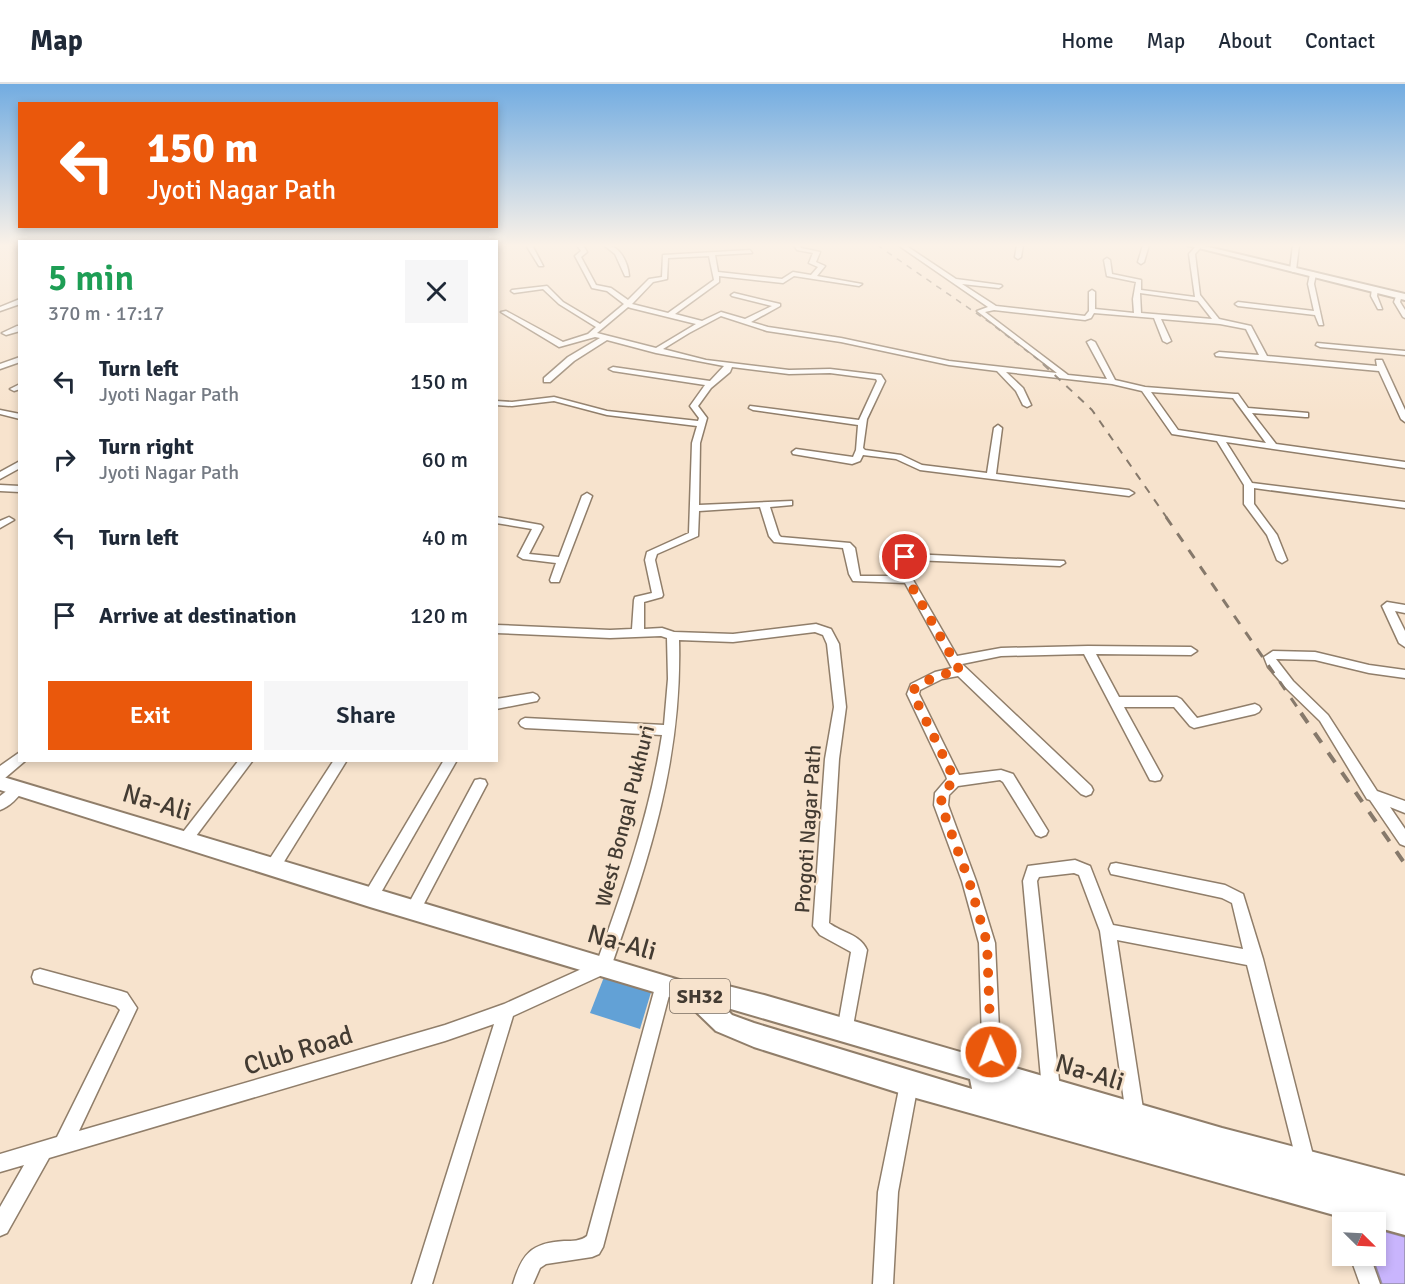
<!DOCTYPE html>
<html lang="en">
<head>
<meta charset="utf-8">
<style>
  body { margin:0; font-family:Signika,sans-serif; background:#f6f6f7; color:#1f2937; height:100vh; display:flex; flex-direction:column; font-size:22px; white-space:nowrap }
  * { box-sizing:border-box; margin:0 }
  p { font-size:20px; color:#747a83 }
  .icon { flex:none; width:33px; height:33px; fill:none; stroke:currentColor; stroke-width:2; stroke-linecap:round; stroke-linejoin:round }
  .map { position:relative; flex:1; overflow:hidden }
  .side { position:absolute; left:18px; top:156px; width:480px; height:522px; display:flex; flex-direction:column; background:#fff; border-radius:0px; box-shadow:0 3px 9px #0003 }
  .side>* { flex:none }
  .top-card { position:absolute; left:18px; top:18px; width:480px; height:126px; border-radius:0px; box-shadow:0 3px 9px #0003; background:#ea580c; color:#fff; overflow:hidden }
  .needle { width:39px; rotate:114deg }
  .tools { position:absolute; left:1332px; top:1128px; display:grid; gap:12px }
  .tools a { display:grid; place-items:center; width:54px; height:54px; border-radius:0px; background:#fff; box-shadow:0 3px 9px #0003; font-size:30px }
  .pin { position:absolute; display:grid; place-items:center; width:51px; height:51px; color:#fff; margin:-26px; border:3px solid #fff; border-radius:50%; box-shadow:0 2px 6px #0007 }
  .me { position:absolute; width:66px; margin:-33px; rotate:358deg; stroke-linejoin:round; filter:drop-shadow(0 0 4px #0008) }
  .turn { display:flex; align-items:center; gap:21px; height:126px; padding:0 30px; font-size:27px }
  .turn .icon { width:78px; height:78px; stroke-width:2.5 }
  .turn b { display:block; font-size:42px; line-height:51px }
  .round { display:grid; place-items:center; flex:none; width:63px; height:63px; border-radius:0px; background:#f6f6f7 }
  .summary { display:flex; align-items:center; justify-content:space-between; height:102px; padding:0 30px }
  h1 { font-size:36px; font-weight:600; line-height:45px; color:#1e9e55 }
  .action { display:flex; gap:12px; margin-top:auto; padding:12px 30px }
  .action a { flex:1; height:69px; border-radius:0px; background:#ea580c; color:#fff; font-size:24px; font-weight:600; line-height:69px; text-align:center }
  .action a+a { background:#f6f6f7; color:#1f2937 }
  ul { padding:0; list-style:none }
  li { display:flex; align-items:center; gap:18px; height:78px; padding:0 30px }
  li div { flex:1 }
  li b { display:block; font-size:22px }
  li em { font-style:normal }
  header { display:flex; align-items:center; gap:36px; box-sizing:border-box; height:84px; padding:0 30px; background:#fff; border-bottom:2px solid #e0e1e3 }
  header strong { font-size:28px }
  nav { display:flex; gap:33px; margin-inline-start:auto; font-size:21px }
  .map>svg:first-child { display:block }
  .water { fill:#62a1d6 }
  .building { fill:#c9b5fd; stroke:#958fa7; stroke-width:1.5 }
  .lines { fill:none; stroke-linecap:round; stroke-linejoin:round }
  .minor-casing { stroke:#907e6a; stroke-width:3 }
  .major-casing { stroke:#907e6a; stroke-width:4 }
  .minor { fill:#fff; fill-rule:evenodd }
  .major { fill:#fff; fill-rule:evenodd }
  .rail-far3 { stroke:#86796b; stroke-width:1.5; stroke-dasharray:6 6; stroke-linecap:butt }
  .rail-far2 { stroke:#86796b; stroke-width:2; stroke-dasharray:8 8; stroke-linecap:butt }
  .rail-far1 { stroke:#86796b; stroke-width:3; stroke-dasharray:10 10; stroke-linecap:butt }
  .rail { stroke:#86796b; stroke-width:4; stroke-dasharray:12 12; stroke-linecap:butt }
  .route { stroke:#ea580c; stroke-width:10; stroke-dasharray:0 18 }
  .labels { text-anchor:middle; stroke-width:5; stroke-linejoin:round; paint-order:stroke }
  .shield { fill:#f7e3cd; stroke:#796d60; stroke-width:1.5 }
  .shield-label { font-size:20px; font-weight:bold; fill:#433b32 }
  .street-label { font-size:21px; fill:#433b32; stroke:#f7e3cd }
  .near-street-label { font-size:26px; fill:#433b32; stroke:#f7e3cd }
</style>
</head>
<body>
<header>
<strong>Map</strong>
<nav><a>Home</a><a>Map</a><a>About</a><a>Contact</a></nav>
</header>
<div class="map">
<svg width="1405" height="1200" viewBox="0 0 1405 1200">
  <rect width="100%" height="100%" fill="#f7e3cd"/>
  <path class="water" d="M 604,893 L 652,905 L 640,945 L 590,929 Z"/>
  <path class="building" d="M 1376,1145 L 1405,1153 L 1405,1200 L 1382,1200 L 1372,1172 L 1376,1172 Z"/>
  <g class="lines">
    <g class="minor-casing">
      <g id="minor">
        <path d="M 526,161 L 532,161 L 543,182 L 539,182 Z"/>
        <path d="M 577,161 L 583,161 L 587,168 L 581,173 L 596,201 L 611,204 L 628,216 L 649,195 L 662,193 L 663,171 L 750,166 L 752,169 L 715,171 L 718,188 L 782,195 L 793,188 L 811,191 L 818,183 L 809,179 L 813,169 L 797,166 L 794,161 L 800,161 L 801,164 L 820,168 L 816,178 L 825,182 L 817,192 L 862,200 L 859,202 L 794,192 L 783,199 L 719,192 L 719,198 L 675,230 L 702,237 L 721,228 L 745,235 L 772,222 L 732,212 L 731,211 L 734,209 L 780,220 L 780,222 L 751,238 L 768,243 L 841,254 L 949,277 L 1057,289 L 977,227 L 988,223 L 898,161 L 905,161 L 956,195 L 1001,201 L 1002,202 L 999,204 L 962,200 L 996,222 L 1085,232 L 1089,227 L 1089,208 L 1092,206 L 1095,208 L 1095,225 L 1134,229 L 1133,215 L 1136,198 L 1107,192 L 1104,176 L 1107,174 L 1110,176 L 1112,190 L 1141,196 L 1141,206 L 1195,213 L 1189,170 L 1197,161 L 1203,161 L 1195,170 L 1200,211 L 1219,235 L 1251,242 L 1267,272 L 1377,282 L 1376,276 L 1382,276 L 1405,326 L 1405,338 L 1401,335 L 1379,287 L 1216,272 L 1215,270 L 1219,268 L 1259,271 L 1246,245 L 1220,240 L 1161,235 L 1171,257 L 1167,259 L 1163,257 L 1154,234 L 1094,229 L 1091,234 L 1085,236 L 994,226 L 985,228 L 1068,291 L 1107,295 L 1087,258 L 1091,256 L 1095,258 L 1115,296 L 1145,303 L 1235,310 L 1238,310 L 1248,324 L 1308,329 L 1308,333 L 1305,333 L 1252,329 L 1276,360 L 1405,378 L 1405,384 L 1226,358 L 1252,399 L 1405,418 L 1405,424 L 1254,404 L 1254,420 L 1277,451 L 1287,476 L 1282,479 L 1277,476 L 1267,451 L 1244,420 L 1244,401 L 1217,357 L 1172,350 L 1142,307 L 1112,300 L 1006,288 L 1023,304 L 1031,321 L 1027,323 L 1023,321 L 1016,307 L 997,287 L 949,281 L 841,258 L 767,247 L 721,232 L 689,249 L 663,265 L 706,276 L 789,286 L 830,285 L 881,291 L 885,297 L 867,335 L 863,364 L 865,366 L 901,371 L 922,381 L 987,389 L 994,344 L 998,341 L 1002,344 L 996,390 L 1129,406 L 1134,409 L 1129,412 L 920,386 L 896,375 L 863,371 L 860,377 L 852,380 L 793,370 L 792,368 L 796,365 L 853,373 L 856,366 L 858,341 L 753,326 L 749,324 L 750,322 L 859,336 L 877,297 L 876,295 L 830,289 L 789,290 L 732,283 L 730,288 L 711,304 L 698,322 L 707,334 L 700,359 L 699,421 L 792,417 L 792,421 L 770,423 L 779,451 L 781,453 L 850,459 L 855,464 L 860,492 L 902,492 L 897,477 L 910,470 L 1064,477 L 1065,479 L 1060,482 L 912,476 L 908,478 L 913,496 L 957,572 L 1001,564 L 1088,562 L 1191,563 L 1197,567 L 1191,571 L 1096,570 L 1119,613 L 1177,613 L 1181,615 L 1197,634 L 1255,620 L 1259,622 L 1261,625 L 1259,628 L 1255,630 L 1194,644 L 1190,642 L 1174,623 L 1124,623 L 1162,692 L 1160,696 L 1155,697 L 1150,696 L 1084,570 L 1001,572 L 962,580 L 1091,702 L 1093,706 L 1091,710 L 1086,712 L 1081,710 L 958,592 L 942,595 L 920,606 L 919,610 L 959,691 L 1001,686 L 1013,690 L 1048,747 L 1046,751 L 1041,753 L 1036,751 L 1003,698 L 1000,696 L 958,702 L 949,711 L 948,721 L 976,797 L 995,859 L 1001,989 L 998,995 L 992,998 L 986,995 L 983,989 L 979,859 L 962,797 L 934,721 L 935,709 L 947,695 L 946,692 L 907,610 L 911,600 L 935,588 L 952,584 L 905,499 L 853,497 L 849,490 L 843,464 L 774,458 L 769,452 L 760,423 L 699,427 L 698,452 L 657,470 L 655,476 L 663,511 L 662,513 L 644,518 L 644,545 L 662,544 L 674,548 L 733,550 L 816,540 L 831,545 L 839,560 L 846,623 L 839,675 L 829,839 C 842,849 860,850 867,866 L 851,953 L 845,955 L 839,953 L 837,947 L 851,868 L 820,851 L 813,842 L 825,675 L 834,623 L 827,560 L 823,551 L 815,548 L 733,558 L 679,556 C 682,676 650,772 611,883 L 609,888 L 513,932 L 432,1200 L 412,1200 L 494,940 L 445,957 L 49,1074 L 7,1149 L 0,1152 L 0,1123 L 24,1081 L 0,1088 L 0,1070 L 57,1053 L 120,926 L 116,922 L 34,899 L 32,893 L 34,887 L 40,885 L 121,907 L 127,909 L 137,924 L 79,1047 L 445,941 L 504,920 L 597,878 C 624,803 650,729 662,651 L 525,644 L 521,642 L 519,639 L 521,636 L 525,634 L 664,641 L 668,595 L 667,554 L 661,552 L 610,554 L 496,549 L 496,541 L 610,546 L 632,545 L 634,516 L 635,513 L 652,509 L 645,476 L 647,468 L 689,449 L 692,359 L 697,342 L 607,331 L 554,317 L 512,322 L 496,321 L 496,317 L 512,318 L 554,313 L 607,327 L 698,337 L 699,334 L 690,322 L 705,301 L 613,287 L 609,285 L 613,283 L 710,297 L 724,282 L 656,269 L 607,256 L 574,277 L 550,298 L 544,298 L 544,294 L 568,273 L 600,254 L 595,253 L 559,263 L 501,228 L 506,227 L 563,258 L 588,250 L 596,243 L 559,220 L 543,205 L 514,209 L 511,207 L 512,206 L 547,202 L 563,218 L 600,240 L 624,220 L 607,207 L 592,204 L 575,172 L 581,167 ZM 709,172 L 714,196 L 668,229 L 632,220 L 653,198 L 667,195 L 668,174 ZM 1140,209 L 1198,217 L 1212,235 L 1141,229 ZM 628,223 L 631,224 L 696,240 L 656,264 L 597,249 ZM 1151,308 L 1233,314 L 1266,359 L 1178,346 Z"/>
        <path d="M 604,161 C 620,160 628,179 629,192 L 625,192 L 615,170 Z"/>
        <path d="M 1017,161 L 1023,161 L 1021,173 L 1018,175 L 1015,173 Z"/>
        <path d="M 1143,161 L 1149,161 L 1144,178 L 1141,180 L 1138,178 Z"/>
        <path d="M 1293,161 L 1299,161 L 1296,186 L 1293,188 L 1290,186 Z"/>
        <path d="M 1313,188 L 1316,190 L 1314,200 L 1323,241 L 1319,241 L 1315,231 L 1238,222 L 1235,220 L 1238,218 L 1314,227 L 1308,200 L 1310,190 Z"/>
        <path d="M 1375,203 L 1378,205 L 1377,212 L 1382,225 L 1378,225 L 1371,212 L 1372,205 Z"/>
        <path d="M 1397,210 L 1402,211 L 1400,218 L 1405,226 L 1405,234 L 1403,233 L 1394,218 Z"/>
        <path d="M 20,215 L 20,220 L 0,227 L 0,223 Z"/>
        <path d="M 17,242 L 20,242 L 20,247 L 6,251 L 2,249 Z"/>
        <path d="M 1317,259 L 1405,267 L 1405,271 L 1320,263 L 1316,261 Z"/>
        <path d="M 20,273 L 20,278 L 0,285 L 0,280 Z"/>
        <path d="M 20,300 L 20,305 L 14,307 L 10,305 Z"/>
        <path d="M 0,326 L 20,330 L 20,335 L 0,330 Z"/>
        <path d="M 20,377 L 20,384 L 0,395 L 0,388 Z"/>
        <path d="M 0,401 L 20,402 L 20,408 L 0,407 Z"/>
        <path d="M 587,409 L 592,412 L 559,498 L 551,498 L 550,496 L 556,479 L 523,475 L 518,472 L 532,445 L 496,439 L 496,433 L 541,441 L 543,443 L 529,470 L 559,473 L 582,412 Z"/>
        <path d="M 9,433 L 14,436 L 0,444 L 0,437 Z"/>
        <path d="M 1387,518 L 1405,521 L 1405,529 L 1395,527 L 1405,547 L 1405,563 L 1399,559 L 1382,522 Z"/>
        <path d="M 1273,567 L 1315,568 L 1369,581 L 1405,586 L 1405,594 L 1369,589 L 1315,576 L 1276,575 L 1293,597 L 1328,631 L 1377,707 L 1405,717 L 1405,729 L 1390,723 L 1405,745 L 1405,762 L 1400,760 L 1370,716 L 1367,715 L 1320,637 L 1285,603 L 1268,583 L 1264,573 Z"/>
        <path d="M 533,609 L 537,611 L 539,614 L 537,617 L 496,625 L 496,615 Z"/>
        <path d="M 20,668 L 20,676 L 25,677 L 5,694 L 0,695 L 0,682 Z"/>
        <path d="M 239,676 L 253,676 L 190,760 L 185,762 L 180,760 L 178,756 L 180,752 Z"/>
        <path d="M 334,676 L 347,676 L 277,789 L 272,790 L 267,789 L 265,784 L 267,779 Z"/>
        <path d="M 444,676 L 457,676 L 375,819 L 370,821 L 365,819 L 363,814 L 365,809 Z"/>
        <path d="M 480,695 L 485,696 L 487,700 L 418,831 L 413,833 L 408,831 L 405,826 L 408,821 L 475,696 Z"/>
        <path d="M 17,699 L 22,701 L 24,705 C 19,713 9,723 0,726 L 0,712 Z"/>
        <path d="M 1075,776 L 1090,782 L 1113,841 L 1243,865 L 1232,819 L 1222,814 L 1116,791 L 1111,790 L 1109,785 L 1111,780 L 1116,779 L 1225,801 L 1243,810 L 1263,875 L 1315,1079 L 1313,1086 L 1306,1088 L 1299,1086 L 1297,1079 L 1247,881 L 1117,856 L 1144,1031 L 1141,1037 L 1135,1040 L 1129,1037 L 1126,1031 L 1100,847 L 1079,791 L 1074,789 L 1039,793 L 1037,797 L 1060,1005 L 1057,1011 L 1051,1014 L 1045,1011 L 1042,1005 L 1023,797 L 1028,782 Z"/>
        <path d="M 664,892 L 670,894 L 672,900 L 603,1163 L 599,1170 L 592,1173 L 546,1180 L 540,1184 L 533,1200 L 513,1200 C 522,1170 531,1159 564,1157 C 572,1157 581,1157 587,1152 L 656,900 L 658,894 Z"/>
        <path d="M 909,991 L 915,994 L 918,1000 L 898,1108 L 893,1200 L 873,1200 L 878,1108 L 900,1000 L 903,994 Z"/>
        <path d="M 1343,1111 L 1350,1114 L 1359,1138 L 1342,1138 L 1342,1145 L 1333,1121 L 1336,1114 Z"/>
        <path d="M 1350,1172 L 1370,1172 L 1380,1200 L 1360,1200 Z"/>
      </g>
    </g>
    <g class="major-casing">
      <g id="major">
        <path d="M 1187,161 L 1200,161 L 1405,210 L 1405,216 Z"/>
        <path d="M 0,692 L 696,901 L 720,900 L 764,911 L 1222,1044 L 1405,1092 L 1405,1151 L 1376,1143 L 1376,1138 L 1359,1138 L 909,1012 L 754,963 L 716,947 L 688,920 L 664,911 L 370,823 L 0,706 ZM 724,923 L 970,995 L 972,1005 L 754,939 L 732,931 Z"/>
      </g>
    </g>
    <use href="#minor" class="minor"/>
    <use href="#major" class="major"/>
    <path class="rail-far3" d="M 877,161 L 989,238 L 1045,281"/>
    <path class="rail-far2" d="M 1043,280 L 1092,326 L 1167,434"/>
    <path class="rail-far1" d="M 1166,433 L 1302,630"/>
    <path class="rail" d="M 1301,629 L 1405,780"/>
  </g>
  <linearGradient id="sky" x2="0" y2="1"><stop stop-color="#72ace1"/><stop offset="0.49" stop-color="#fbf2e8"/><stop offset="1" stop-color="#fbf2e8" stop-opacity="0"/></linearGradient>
  <rect width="1405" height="329" fill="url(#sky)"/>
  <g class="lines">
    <path class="route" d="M 905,473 L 902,477 L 908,496 L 960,587 L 939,591 L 915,603 L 913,610 L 953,692 L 954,697 L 942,709 L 941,721 L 969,797 L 987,859 L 991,968"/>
  </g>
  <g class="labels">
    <rect class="shield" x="670" y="895" width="60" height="34" rx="4.5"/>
    <g class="shield-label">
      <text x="700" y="919">SH32</text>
    </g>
    <g class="street-label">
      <text transform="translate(625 732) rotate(-76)" y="7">West Bongal Pukhuri</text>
      <text transform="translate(808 745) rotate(-86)" y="7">Progoti Nagar Path</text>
    </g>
    <g class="near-street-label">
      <text transform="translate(157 718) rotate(17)" y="9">Na-Ali</text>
      <text transform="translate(622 858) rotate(16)" y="9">Na-Ali</text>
      <text transform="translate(298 966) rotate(-17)" y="9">Club Road</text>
      <text transform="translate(1090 988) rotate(17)" y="9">Na-Ali</text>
    </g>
  </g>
</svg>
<div class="tools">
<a><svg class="needle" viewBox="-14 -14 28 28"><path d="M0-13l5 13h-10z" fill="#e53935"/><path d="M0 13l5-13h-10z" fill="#747a83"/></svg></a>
</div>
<div class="pin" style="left:905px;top:473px;background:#d93025"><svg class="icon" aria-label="arrive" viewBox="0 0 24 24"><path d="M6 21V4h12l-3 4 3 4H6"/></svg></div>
<svg class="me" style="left:991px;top:968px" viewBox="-20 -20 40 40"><circle r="17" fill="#ea580c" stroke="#fff" stroke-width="3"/><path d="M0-11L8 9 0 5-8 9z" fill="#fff"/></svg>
<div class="top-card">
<div class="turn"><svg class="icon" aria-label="left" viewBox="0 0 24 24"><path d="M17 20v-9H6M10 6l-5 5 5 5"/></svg><div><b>150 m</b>Jyoti Nagar Path</div></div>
</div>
<section class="side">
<div class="summary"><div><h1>5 min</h1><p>370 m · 17:17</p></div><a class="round"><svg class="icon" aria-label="close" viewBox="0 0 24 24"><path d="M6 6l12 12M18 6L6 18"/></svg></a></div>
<ul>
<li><svg class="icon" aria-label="left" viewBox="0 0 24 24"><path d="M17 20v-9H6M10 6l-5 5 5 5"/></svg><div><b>Turn left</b><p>Jyoti Nagar Path</p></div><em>150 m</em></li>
<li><svg class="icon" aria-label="right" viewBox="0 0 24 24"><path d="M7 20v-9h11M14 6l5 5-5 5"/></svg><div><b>Turn right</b><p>Jyoti Nagar Path</p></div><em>60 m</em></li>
<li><svg class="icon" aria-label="left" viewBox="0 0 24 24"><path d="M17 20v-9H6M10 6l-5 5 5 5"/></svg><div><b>Turn left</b></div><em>40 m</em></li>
<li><svg class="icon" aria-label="arrive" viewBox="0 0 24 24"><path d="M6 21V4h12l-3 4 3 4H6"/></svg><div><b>Arrive at destination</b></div><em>120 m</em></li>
</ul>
<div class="action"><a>Exit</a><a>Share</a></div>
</section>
</div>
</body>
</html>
